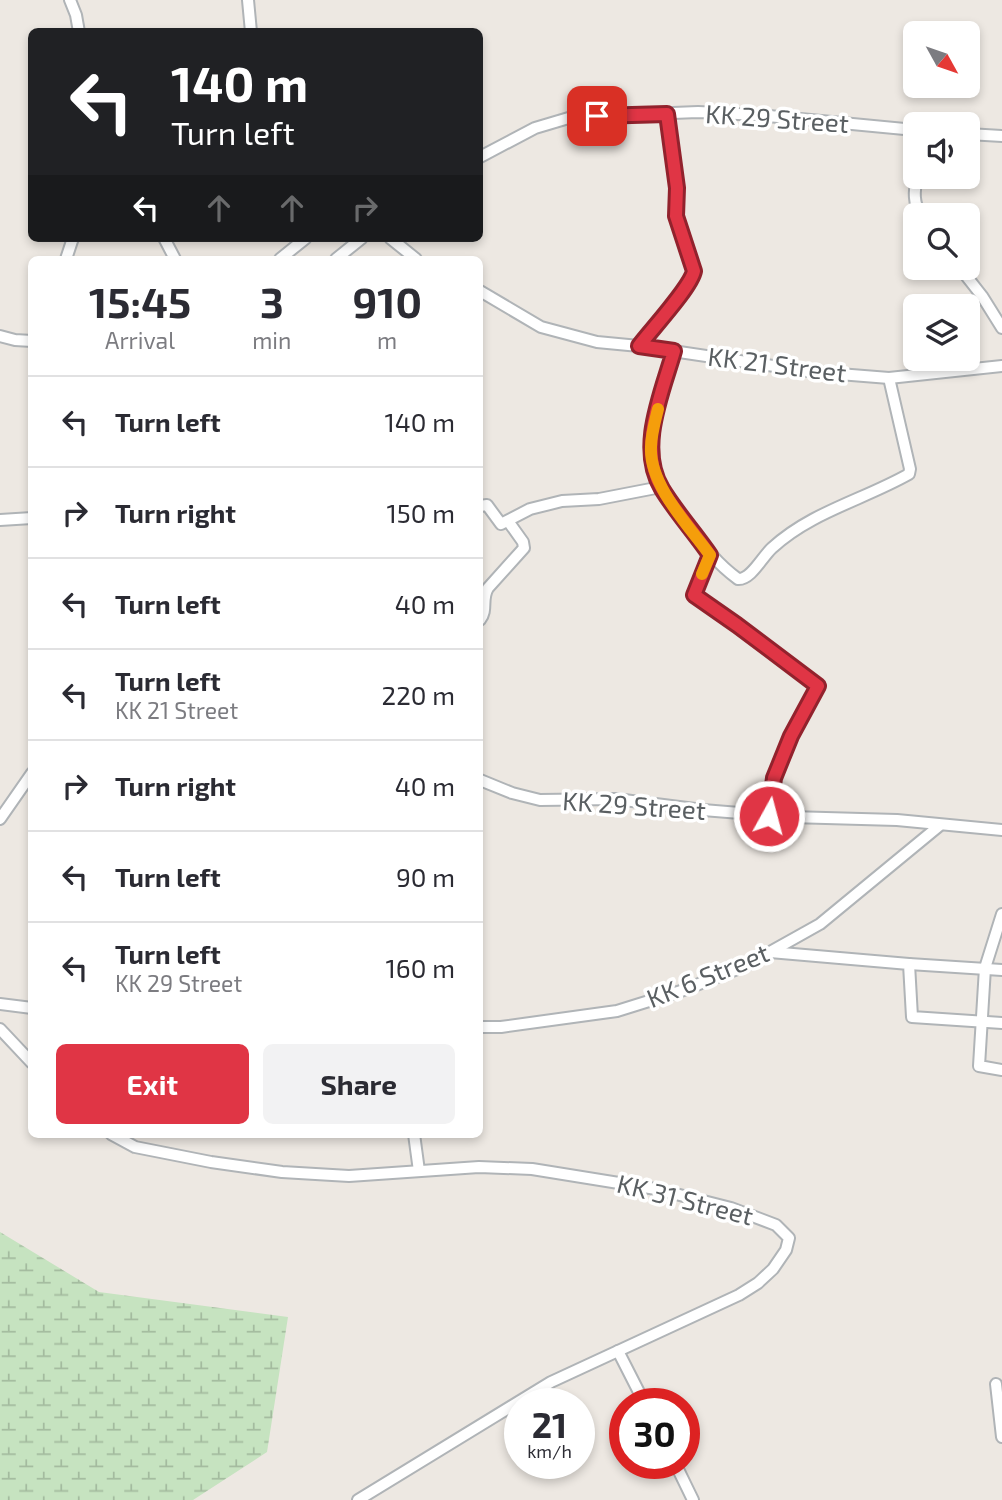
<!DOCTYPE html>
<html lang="en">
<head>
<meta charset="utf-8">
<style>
  body { margin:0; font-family:"Exo 2",sans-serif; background:#f2f2f3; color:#2b2b33; height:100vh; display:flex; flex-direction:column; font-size:26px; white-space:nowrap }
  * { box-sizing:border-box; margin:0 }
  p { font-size:23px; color:#7c7c81 }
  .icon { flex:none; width:38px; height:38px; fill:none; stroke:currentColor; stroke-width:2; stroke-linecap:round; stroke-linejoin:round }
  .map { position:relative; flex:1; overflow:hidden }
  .side { position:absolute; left:28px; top:256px; width:455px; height:882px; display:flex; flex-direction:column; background:#fff; border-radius:10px; box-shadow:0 4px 10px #0003 }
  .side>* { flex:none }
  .banner { position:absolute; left:28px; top:28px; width:455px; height:214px; border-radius:10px; box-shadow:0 4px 10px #0003; background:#202124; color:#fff; overflow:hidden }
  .needle { width:46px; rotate:130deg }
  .tools { position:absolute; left:903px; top:21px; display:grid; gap:14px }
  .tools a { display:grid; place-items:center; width:77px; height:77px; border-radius:10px; background:#fff; box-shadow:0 4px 10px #0003; font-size:35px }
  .speed { position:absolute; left:504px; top:1388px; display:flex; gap:14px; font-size:35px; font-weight:700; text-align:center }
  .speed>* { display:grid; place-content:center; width:91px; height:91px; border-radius:50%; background:#fff; box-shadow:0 4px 10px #0003; line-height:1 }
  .speed small { font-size:18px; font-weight:400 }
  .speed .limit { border:10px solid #d22; background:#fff; color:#111 }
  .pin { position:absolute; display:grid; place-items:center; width:60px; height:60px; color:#fff; margin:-30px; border-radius:14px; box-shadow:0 4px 10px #0006 }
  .me { position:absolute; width:77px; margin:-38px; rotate:7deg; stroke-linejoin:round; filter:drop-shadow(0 0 5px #0008) }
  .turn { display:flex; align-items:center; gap:24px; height:147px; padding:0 28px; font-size:32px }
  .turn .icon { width:91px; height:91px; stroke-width:2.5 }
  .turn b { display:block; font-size:49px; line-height:60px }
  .lanes { display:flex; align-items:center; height:66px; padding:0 28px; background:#0003; justify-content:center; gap:35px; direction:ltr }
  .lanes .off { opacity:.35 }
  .eta { display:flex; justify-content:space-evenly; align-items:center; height:119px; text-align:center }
  .eta b { font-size:42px; font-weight:700; line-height:49px }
  .primary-button { display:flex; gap:14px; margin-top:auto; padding:14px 28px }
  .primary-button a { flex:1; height:80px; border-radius:10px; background:#e03545; color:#fff; font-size:28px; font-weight:700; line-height:80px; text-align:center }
  .primary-button a+a { background:#f2f2f3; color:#2b2b33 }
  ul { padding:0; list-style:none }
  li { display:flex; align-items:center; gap:21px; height:91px; padding:0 28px; border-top:2px solid #e1e1e2 }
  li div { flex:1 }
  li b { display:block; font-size:26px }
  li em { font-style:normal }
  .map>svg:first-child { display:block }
  .wetland { fill:url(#wetland-marsh) }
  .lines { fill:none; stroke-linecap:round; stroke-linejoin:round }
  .minor-casing { stroke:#b0b4b7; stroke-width:14 }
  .minor { stroke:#fff; stroke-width:10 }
  .route-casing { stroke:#92222d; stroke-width:18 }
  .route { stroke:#e03545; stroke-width:12 }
  .slow { stroke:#f59e0b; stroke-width:12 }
  .labels { text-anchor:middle; stroke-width:7; stroke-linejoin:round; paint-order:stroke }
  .street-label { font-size:26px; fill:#5a5f62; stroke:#fff }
</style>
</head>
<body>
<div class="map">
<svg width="1002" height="1500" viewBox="0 0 1002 1500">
  <defs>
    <pattern id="wetland-marsh" width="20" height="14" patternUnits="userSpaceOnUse" patternTransform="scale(1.75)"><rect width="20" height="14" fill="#c6e3c0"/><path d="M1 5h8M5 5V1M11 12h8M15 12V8" fill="none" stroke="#a4bb9f"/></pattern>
  </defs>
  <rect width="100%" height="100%" fill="#ede8e2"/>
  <path class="wetland" d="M 0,1232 L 99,1292 L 288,1317 L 267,1452 L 193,1500 L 0,1500 Z"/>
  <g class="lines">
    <g class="minor-casing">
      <g id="minor">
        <path d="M 70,0 L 76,15 L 79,32"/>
        <path d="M 248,0 L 251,32"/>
        <path d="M 968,134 L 1002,136"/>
        <path d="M 480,157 L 535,128 L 572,117 L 698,112 L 758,115 L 915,130"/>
        <path d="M 917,177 C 914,191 913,203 921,215"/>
        <path d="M 164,238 L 175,259"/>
        <path d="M 390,238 L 416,259"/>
        <path d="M 66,259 L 73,238"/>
        <path d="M 280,259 L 306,238"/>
        <path d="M 336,259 L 362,238"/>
        <path d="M 960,268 L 982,296 L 1002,328"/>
        <path d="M 480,291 L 541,327 L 597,342 L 639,346 L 814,372 L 889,378 L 1002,366"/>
        <path d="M 0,336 L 15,340 L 32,341"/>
        <path d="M 639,346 C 651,330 691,287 694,271 L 676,216 L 677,189 L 667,114"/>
        <path d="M 674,351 C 661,393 638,447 662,488 C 669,500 679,512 687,523 C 704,546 715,562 738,579 C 751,580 762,557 772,548 C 811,512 863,500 909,474 L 910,469 L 889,378"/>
        <path d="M 480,506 L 487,505 L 501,524 L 530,509 L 562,501 L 599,499 L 661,487"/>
        <path d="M 0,520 L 32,518"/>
        <path d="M 710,555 L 693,595 L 737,625 L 818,686 L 791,736 L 774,778 L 769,815"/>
        <path d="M 480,620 C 488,610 481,599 488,588 L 524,548 L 523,542 L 508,521"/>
        <path d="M 480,780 L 512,793 L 540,800 L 616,799 L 703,810 L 790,817 L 897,820 L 1002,830"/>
        <path d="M 0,819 L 32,773"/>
        <path d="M 1002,914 L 985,968 L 979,1066 L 1002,1070"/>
        <path d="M 770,952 L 909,964 L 912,1017 L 1002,1023"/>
        <path d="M 909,964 L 1002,970"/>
        <path d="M 0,1004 L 32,1008"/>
        <path d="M 480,1027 L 501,1027 L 617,1011 L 681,991 L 745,966 L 820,924 L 939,826"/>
        <path d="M 0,1029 L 32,1063"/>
        <path d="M 111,1134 L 135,1147 L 211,1162 L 282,1172 L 349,1176 L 479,1167 L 532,1169 L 656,1189 L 731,1208 L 776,1225 L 789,1238 L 786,1250 L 773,1269 L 758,1283 L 739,1295 L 551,1382 L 358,1500"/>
        <path d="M 414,1134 L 419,1171"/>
        <path d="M 618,1351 L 645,1404"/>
        <path d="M 996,1384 L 1002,1437"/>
        <path d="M 675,1463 L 693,1500"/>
      </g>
    </g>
    <use href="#minor" class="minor"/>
  </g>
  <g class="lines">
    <g class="route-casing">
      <path id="route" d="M 597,116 L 667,114 L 677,188 L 676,216 L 694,271 C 691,287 651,330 639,346 L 674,351 C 662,393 637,448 662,489 C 676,512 695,533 710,555 L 694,595 L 737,625 L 818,686 L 791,736 L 774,778 L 769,816"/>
    </g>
    <use href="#route" class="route"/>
    <path class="slow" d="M 658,409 C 655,421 651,435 651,447 C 649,485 689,526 710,555 L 702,574"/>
  </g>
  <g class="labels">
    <g class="street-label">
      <text transform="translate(777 119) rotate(4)" y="9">KK 29 Street</text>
      <text transform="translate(777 365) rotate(7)" y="9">KK 21 Street</text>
      <text transform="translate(634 806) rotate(4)" y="9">KK 29 Street</text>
      <text transform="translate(708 976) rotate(-22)" y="9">KK 6 Street</text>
      <text transform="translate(685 1200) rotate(14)" y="9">KK 31 Street</text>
    </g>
  </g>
</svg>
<div class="tools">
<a><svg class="needle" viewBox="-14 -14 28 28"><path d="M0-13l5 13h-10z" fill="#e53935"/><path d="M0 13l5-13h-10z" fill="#7c7c81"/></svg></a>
<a><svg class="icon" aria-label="sound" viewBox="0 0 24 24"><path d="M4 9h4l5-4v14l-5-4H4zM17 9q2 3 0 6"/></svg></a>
<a><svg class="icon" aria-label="search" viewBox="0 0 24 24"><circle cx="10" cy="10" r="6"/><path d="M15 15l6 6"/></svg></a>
<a><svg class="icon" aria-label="layers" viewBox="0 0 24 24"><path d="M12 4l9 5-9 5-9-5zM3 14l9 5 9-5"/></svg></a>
</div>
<div class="speed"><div>21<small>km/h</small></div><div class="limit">30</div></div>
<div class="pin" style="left:597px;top:116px;background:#d93025"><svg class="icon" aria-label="arrive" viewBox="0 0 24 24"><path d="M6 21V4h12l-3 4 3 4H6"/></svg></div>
<svg class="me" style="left:769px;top:816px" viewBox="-20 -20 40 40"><circle r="17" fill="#e03545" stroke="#fff" stroke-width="3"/><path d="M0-11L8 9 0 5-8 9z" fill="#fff"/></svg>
<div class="banner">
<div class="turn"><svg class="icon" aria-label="left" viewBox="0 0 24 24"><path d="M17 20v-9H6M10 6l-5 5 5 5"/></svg><div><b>140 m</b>Turn left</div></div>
<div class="lanes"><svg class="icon" aria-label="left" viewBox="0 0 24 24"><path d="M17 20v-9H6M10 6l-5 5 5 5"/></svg><svg class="icon off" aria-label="ahead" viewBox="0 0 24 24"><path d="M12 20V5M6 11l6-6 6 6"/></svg><svg class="icon off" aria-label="ahead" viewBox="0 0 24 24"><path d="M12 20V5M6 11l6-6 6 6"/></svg><svg class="icon off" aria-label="right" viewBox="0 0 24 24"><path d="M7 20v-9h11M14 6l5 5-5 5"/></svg></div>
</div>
<section class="side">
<div class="eta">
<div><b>15:45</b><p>Arrival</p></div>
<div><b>3</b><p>min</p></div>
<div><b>910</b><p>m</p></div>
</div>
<ul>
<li><svg class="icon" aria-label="left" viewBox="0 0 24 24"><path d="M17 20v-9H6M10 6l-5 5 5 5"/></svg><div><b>Turn left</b></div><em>140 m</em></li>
<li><svg class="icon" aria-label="right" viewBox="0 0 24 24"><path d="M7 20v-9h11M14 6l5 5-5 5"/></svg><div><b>Turn right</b></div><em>150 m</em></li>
<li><svg class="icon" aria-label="left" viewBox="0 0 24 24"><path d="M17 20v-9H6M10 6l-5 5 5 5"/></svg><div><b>Turn left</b></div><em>40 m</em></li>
<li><svg class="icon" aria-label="left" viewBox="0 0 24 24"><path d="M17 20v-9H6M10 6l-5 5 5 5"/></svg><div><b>Turn left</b><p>KK 21 Street</p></div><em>220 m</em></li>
<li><svg class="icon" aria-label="right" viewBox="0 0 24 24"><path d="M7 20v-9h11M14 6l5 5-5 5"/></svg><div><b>Turn right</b></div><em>40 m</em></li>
<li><svg class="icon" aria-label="left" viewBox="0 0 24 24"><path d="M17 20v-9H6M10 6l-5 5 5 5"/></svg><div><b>Turn left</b></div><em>90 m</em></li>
<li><svg class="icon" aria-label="left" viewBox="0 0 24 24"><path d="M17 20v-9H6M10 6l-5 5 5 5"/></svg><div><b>Turn left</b><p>KK 29 Street</p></div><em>160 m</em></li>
</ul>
<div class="primary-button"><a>Exit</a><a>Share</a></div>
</section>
</div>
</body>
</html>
